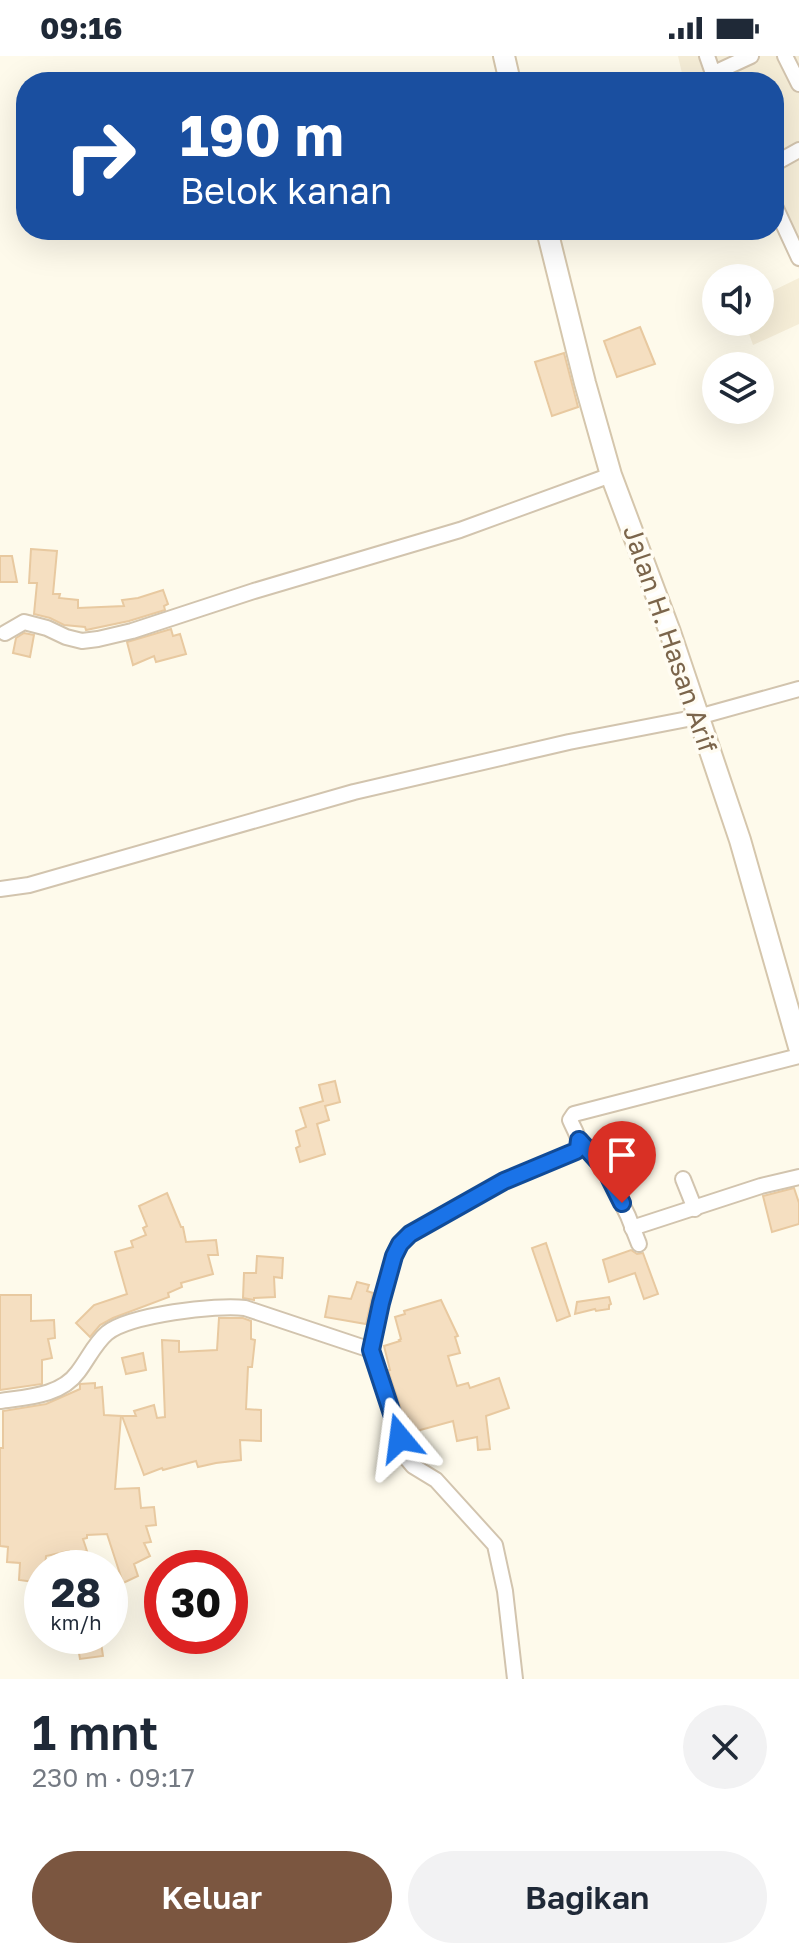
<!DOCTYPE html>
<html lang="id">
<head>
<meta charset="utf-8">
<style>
  body { margin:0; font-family:"Golos Text",sans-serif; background:#f2f2f3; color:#1f2937; height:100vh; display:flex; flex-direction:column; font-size:30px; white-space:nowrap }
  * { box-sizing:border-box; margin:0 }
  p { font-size:26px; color:#747a83 }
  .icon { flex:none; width:44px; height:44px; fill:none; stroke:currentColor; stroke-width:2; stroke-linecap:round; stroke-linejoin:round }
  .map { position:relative; height:1623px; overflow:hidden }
  .panel { display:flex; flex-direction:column; background:#fff; flex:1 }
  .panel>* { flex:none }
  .guide { position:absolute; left:16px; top:16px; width:768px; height:168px; border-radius:32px; box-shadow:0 8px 32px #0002; background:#1a4fa0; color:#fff; overflow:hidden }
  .controls { position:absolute; left:702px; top:208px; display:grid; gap:16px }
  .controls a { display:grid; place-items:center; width:72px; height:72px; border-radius:50%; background:#fff; box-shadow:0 8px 32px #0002; font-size:40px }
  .speed { position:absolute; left:24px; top:1494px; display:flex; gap:16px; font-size:40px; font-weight:700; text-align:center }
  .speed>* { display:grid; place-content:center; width:104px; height:104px; border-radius:50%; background:#fff; box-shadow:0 8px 32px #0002; line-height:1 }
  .speed small { font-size:20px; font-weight:400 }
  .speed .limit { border:12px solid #d22; background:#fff; color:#111 }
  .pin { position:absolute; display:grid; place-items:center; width:68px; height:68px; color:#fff; margin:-82px -34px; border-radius:50% 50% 50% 0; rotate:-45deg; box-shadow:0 0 8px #0007 }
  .pin .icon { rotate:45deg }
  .me { position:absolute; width:88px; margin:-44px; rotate:344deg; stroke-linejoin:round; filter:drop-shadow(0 0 6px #0008) }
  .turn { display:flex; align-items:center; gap:28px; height:168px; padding:0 32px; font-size:36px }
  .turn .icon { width:104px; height:104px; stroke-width:2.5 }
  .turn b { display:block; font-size:56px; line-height:68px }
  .round { display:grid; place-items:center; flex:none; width:84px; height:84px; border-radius:42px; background:#f2f2f3 }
  .summary { display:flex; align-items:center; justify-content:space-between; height:136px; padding:0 32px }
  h1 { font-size:48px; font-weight:600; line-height:60px }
  .primary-button { display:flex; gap:16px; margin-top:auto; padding:16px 32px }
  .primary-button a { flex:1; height:92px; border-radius:48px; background:#7b5640; color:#fff; font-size:32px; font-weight:600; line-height:92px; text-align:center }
  .primary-button a+a { background:#f2f2f3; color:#1f2937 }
  .status { display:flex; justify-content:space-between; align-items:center; height:56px; padding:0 40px; background:#fff; direction:ltr }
  .status svg { height:22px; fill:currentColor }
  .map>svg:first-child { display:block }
  .residential { fill:#f6eed8 }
  .building { fill:#f5dfc1; stroke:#e8c9a0; stroke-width:2 }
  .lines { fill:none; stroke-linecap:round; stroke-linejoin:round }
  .minor-casing { stroke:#d2c4ae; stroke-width:18 }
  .secondary-casing { stroke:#d5c6ac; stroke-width:24 }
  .minor { stroke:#fff; stroke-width:14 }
  .secondary { stroke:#fff; stroke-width:20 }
  .route-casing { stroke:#114b97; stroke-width:20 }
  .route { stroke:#1a73e8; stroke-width:14 }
  .labels { text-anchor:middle; stroke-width:7; stroke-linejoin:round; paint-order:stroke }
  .street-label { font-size:26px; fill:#7b654b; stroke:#fffcf2 }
</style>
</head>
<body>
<div class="status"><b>09:16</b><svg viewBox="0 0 49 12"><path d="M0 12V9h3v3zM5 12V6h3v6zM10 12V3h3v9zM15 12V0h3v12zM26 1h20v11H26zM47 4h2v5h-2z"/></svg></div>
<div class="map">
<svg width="799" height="1623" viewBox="0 0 799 1623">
  <rect width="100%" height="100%" fill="#fefaeb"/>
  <g class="residential">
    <path d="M 678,0 L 799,0 L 799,213 L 774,163 L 774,26 L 684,26 Z"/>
    <path d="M 799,222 L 799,268 L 753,289 L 745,266 L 760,266 L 760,241 Z"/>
  </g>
  <g class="building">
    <path d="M 640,271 L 655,308 L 617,321 L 604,285 Z"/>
    <path d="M 564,297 L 578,351 L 552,360 L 535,306 Z"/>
    <path d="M 31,493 L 57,495 L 53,538 L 60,538 L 59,542 L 78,544 L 78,552 L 124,550 L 122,544 L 138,542 L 163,534 L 168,548 L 164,550 L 165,554 L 129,565 L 86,574 L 85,571 L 64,569 L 50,562 L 34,558 L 37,527 L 29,527 Z"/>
    <path d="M 0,500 L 12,500 L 17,526 L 0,526 Z"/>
    <path d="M 171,573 L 173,580 L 180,578 L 186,598 L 156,606 L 154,600 L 133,609 L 127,586 Z"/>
    <path d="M 24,577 L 34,579 L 30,601 L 13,597 L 16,582 Z"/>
    <path d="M 335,1025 L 340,1046 L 325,1050 L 329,1064 L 317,1068 L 325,1098 L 300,1106 L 296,1092 L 300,1090 L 296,1075 L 306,1071 L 300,1052 L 323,1045 L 319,1029 Z"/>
    <path d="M 794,1132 L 799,1147 L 799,1168 L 772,1176 L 763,1140 Z"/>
    <path d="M 167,1137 L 181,1171 L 183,1171 L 186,1186 L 216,1184 L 218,1199 L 208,1199 L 213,1218 L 181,1227 L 182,1231 L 168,1237 L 169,1241 L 113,1262 L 100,1269 L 90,1281 L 76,1267 L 94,1249 L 127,1238 L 115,1196 L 133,1191 L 131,1185 L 146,1179 L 143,1172 L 147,1170 L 139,1150 Z"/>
    <path d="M 546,1187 L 570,1260 L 557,1265 L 532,1192 Z"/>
    <path d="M 631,1194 L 637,1198 L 643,1197 L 658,1238 L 644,1243 L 635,1217 L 609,1226 L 603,1204 Z"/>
    <path d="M 257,1200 L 283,1202 L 282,1222 L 274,1221 L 275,1241 L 254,1242 L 254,1244 L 243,1242 L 244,1217 L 256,1217 Z"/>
    <path d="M 357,1226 L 369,1229 L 367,1235 L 373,1237 L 366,1268 L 325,1261 L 329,1240 L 351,1243 Z"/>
    <path d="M 0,1239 L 31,1239 L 31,1265 L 54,1264 L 55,1282 L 48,1283 L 52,1302 L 42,1304 L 42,1328 L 0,1334 Z"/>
    <path d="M 609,1241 L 611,1248 L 609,1249 L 609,1253 L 596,1255 L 595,1253 L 575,1258 L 577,1246 Z"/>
    <path d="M 441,1244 L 458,1280 L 455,1281 L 460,1297 L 448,1300 L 457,1330 L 468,1327 L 470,1332 L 499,1322 L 509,1352 L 486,1360 L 490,1393 L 478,1394 L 477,1381 L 457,1385 L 453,1365 L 413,1376 L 408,1361 L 404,1362 L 388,1314 L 390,1314 L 384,1290 L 400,1285 L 399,1284 L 401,1283 L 395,1261 L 405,1258 L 404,1255 Z"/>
    <path d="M 219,1262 L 243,1262 L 251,1265 L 251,1283 L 255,1284 L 252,1311 L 248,1311 L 246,1353 L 261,1354 L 261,1385 L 240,1384 L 241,1404 L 216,1407 L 198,1411 L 196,1405 L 163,1414 L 162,1412 L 144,1419 L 122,1360 L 136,1360 L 134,1355 L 154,1349 L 157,1362 L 165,1361 L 162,1284 L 179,1285 L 179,1296 L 217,1294 Z"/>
    <path d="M 143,1297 L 146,1314 L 126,1318 L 122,1302 Z"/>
    <path d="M 95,1327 L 95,1332 L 102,1331 L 104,1359 L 121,1360 L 115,1433 L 139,1432 L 141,1452 L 154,1451 L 156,1469 L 146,1470 L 151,1486 L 144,1487 L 150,1500 L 134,1508 L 138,1520 L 123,1527 L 107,1478 L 87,1479 L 87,1482 L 83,1483 L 87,1495 L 71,1500 L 69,1495 L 46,1500 L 45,1512 L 42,1512 L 42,1527 L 19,1524 L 20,1507 L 7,1506 L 8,1491 L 0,1490 L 0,1392 L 3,1392 L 3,1355 L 46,1348 L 80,1333 L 80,1328 Z"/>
    <path d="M 76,1580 L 100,1580 L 103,1600 L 80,1603 Z"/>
  </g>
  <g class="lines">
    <g class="minor-casing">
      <g id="minor">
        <path d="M 707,0 L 716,26"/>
        <path d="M 785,0 L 799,28"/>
        <path d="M 712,18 L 751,0"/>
        <path d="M 774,108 L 799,94"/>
        <path d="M 774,148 L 799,202"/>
        <path d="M 5,577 L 24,566 L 47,572 L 66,581 L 82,585 L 98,583 L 132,575 L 254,535 L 460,474 L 611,419"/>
        <path d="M 0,833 L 29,829 L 354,736 L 569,686 L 698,661 L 799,633"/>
        <path d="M 579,1084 L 605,1113 L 628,1160 L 639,1188"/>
        <path d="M 683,1123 L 695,1153"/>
        <path d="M 632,1172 L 761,1130 L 799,1121"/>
        <path d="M 0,1345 C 27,1341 61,1340 78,1316 C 88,1303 95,1287 107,1277 C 129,1259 217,1248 245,1252 L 371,1294"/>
        <path d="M 515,1623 L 505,1535 L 495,1489 L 436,1424 L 413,1410 L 408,1404 L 371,1294 L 381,1247 L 394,1200 L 400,1188 L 410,1178 L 504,1125 L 576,1095 C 583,1085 574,1074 570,1064 L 574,1058 L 799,1000"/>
      </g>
    </g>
    <g class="secondary-casing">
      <g id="secondary">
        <path d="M 504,0 L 510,26"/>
        <path d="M 547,174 L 585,327 L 611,419 L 670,576 L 740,784 L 799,991"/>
      </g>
    </g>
    <use href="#minor" class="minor"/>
    <use href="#secondary" class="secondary"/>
  </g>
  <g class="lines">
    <g class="route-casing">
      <path id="route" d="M 400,1382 L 371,1294 L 381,1247 L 394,1200 L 400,1188 L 410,1178 L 504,1125 L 576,1095 L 578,1092 L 579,1084 L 605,1113 L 622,1147"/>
    </g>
    <use href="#route" class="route"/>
  </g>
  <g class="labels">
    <g class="street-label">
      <text transform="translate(670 583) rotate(71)" y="9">Jalan H. Hasan Arif</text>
    </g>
  </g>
</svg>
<div class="controls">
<a><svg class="icon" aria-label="sound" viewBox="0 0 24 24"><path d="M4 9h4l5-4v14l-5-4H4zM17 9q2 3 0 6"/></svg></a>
<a><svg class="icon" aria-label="layers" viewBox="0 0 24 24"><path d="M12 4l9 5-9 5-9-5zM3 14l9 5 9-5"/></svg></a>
</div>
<div class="speed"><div>28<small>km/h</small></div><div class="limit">30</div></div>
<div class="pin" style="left:622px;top:1147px;background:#d93025"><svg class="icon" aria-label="arrive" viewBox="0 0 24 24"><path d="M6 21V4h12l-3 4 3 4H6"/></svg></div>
<svg class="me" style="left:400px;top:1382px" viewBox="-20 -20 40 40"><path d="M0-17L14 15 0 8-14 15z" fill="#1a73e8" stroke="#fff" stroke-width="4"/></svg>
<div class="guide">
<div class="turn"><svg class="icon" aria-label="right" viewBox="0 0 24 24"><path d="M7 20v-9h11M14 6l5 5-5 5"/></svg><div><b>190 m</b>Belok kanan</div></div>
</div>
</div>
<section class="panel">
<div class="summary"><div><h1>1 mnt</h1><p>230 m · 09:17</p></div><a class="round"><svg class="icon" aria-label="close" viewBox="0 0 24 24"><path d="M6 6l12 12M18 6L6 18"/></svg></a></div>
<div class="primary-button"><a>Keluar</a><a>Bagikan</a></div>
</section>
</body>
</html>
